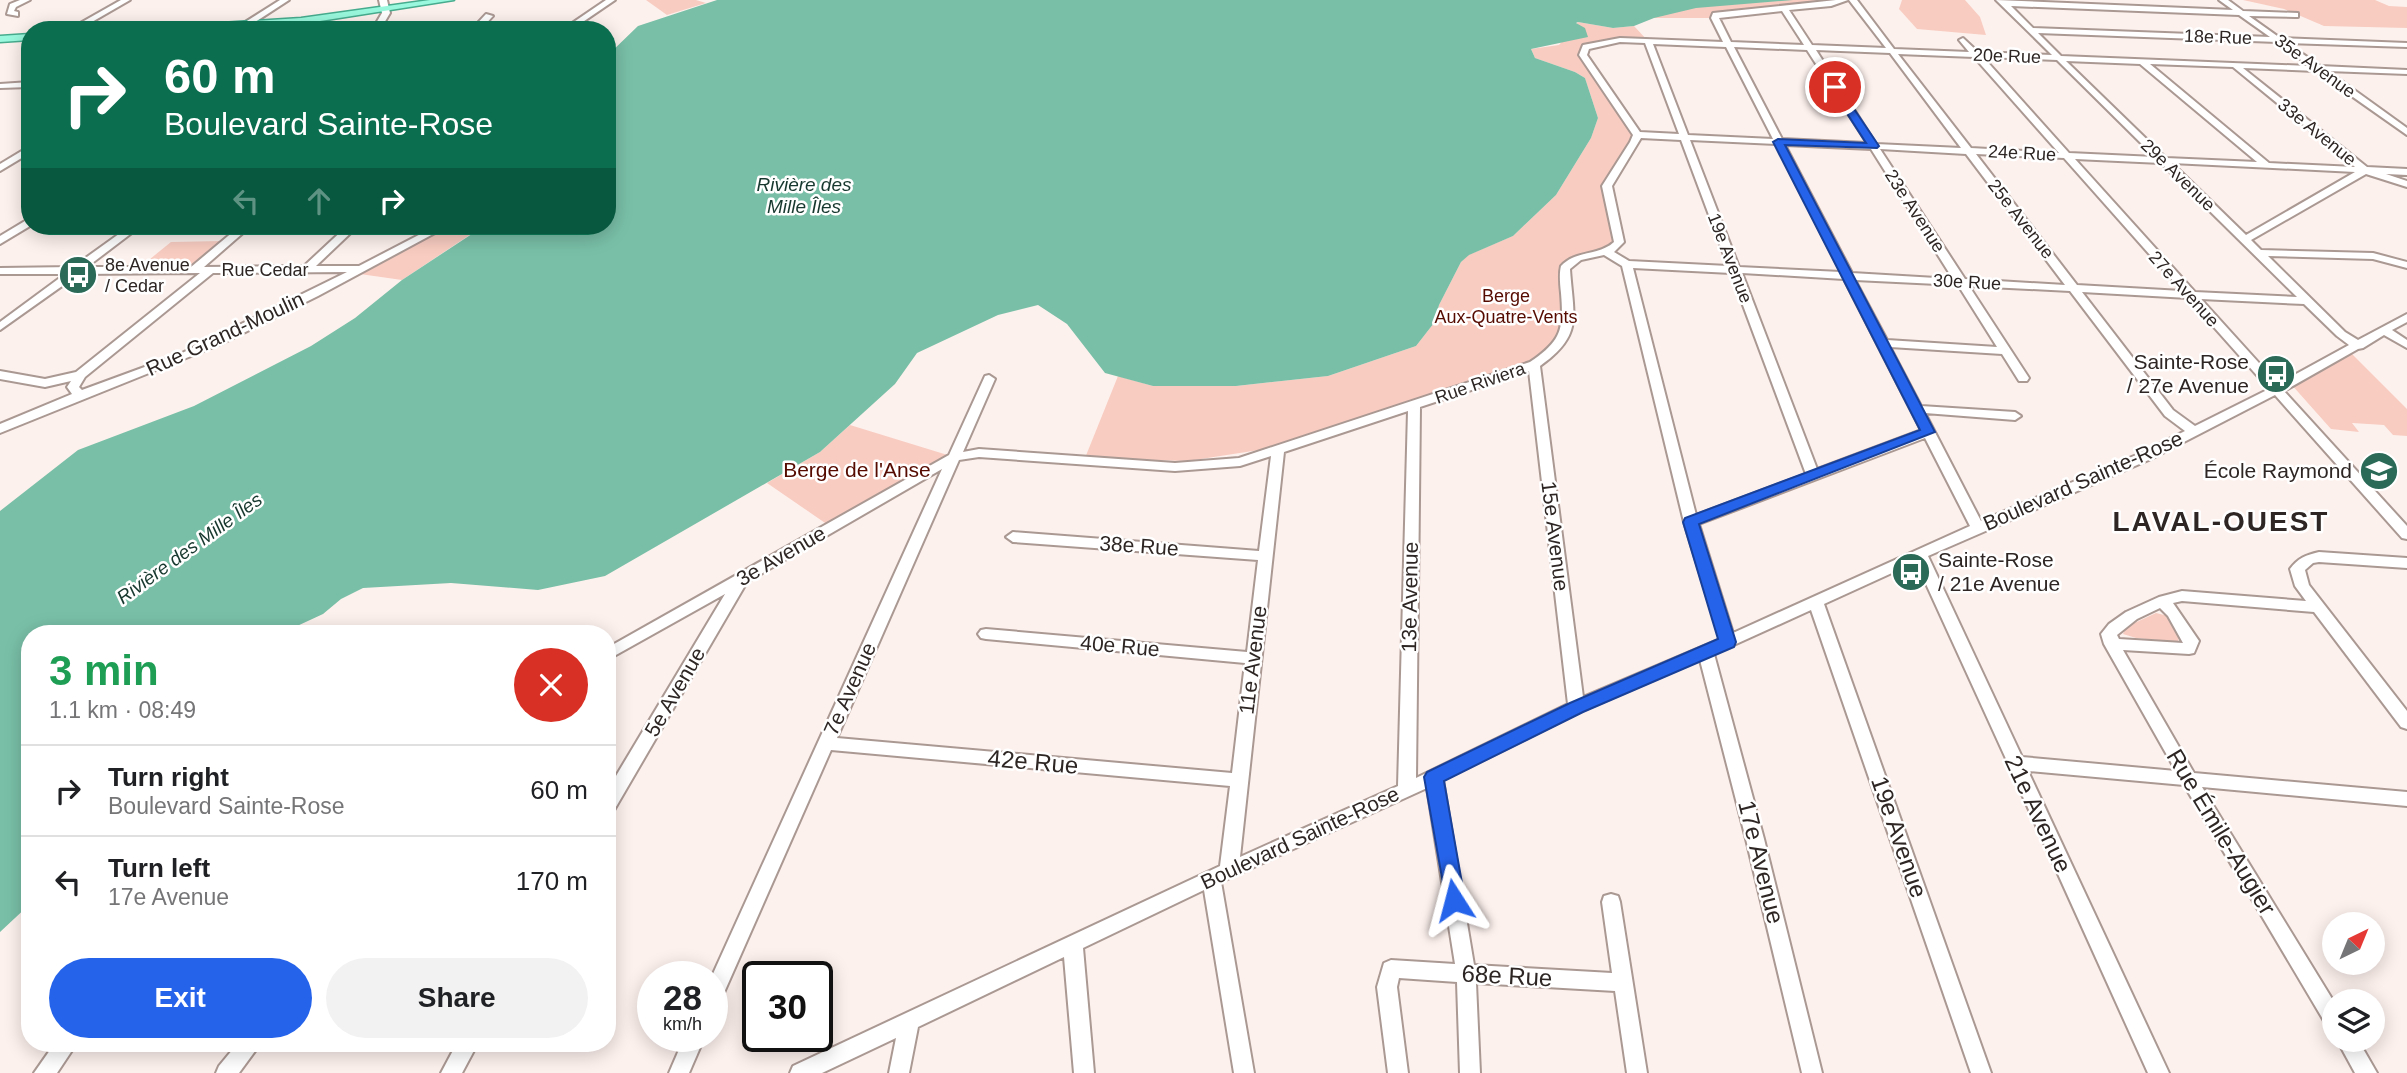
<!DOCTYPE html>
<html lang="en">
<head>
<meta charset="utf-8">
<style>
  body { margin:0; font-family:Arial,sans-serif; background:#f2f2f2; color:#202124; height:100vh; display:flex; flex-direction:column; font-size:26px; white-space:nowrap }
  * { box-sizing:border-box; margin:0 }
  p { font-size:23px; color:#757577 }
  .icon { flex:none; width:38px; height:38px; fill:none; stroke:currentColor; stroke-width:2; stroke-linecap:round; stroke-linejoin:round }
  .map { position:relative; flex:1; overflow:hidden }
  .details { position:absolute; left:21px; top:625px; width:595px; height:427px; display:flex; flex-direction:column; background:#fff; border-radius:28px; box-shadow:0 4px 18px #0003 }
  .details>* { flex:none }
  .top-card { position:absolute; left:21px; top:21px; width:595px; height:214px; border-radius:28px; box-shadow:0 4px 18px #0003; background:#0b6e4f; color:#fff; overflow:hidden }
  .needle { width:46px; rotate:43deg }
  .buttons { position:absolute; left:2322px; top:912px; display:grid; gap:14px }
  .buttons a { display:grid; place-items:center; width:63px; height:63px; border-radius:50%; background:#fff; box-shadow:0 4px 18px #0003; font-size:35px }
  .speed { position:absolute; left:637px; top:961px; display:flex; gap:14px; font-size:35px; font-weight:700; text-align:center }
  .speed>* { display:grid; place-content:center; width:91px; height:91px; border-radius:50%; background:#fff; box-shadow:0 4px 18px #0003; line-height:1 }
  .speed small { font-size:18px; font-weight:400 }
  .speed .limit { border:4px solid #111; border-radius:10px; background:#fff; color:#111 }
  .pin { position:absolute; display:grid; place-items:center; width:60px; height:60px; color:#fff; margin:-30px; border:4px solid #fff; border-radius:50%; box-shadow:0 2px 7px #0007 }
  .me { position:absolute; width:77px; margin:-38px; rotate:351deg; stroke-linejoin:round; filter:drop-shadow(0 0 5px #0008) }
  .turn { display:flex; align-items:center; gap:24px; height:147px; padding:0 28px; font-size:32px }
  .turn .icon { width:91px; height:91px; stroke-width:2.5 }
  .turn b { display:block; font-size:49px; line-height:60px }
  .lanes { display:flex; align-items:center; height:66px; padding:0 28px; background:#0003; justify-content:center; gap:35px; direction:ltr }
  .lanes .off { opacity:.35 }
  .round { display:grid; place-items:center; flex:none; width:74px; height:74px; border-radius:37px; background:#f2f2f2 }
  .headline { display:flex; align-items:center; justify-content:space-between; height:119px; padding:0 28px }
  h1 { font-size:42px; font-weight:800; line-height:52px; color:#1e9e55 }
  .primary-button { display:flex; gap:14px; margin-top:auto; padding:14px 28px }
  .primary-button a { flex:1; height:80px; border-radius:42px; background:#2563eb; color:#fff; font-size:28px; font-weight:800; line-height:80px; text-align:center }
  .primary-button a+a { background:#f2f2f2; color:#202124 }
  ul { padding:0; list-style:none }
  li { display:flex; align-items:center; gap:21px; height:91px; padding:0 28px; border-top:2px solid #e0e0e0 }
  li div { flex:1 }
  li b { display:block; font-size:26px }
  li em { font-style:normal }
  .map>svg:first-child { display:block }
  .green { fill:#f8ccc1 }
  .water { fill:#79bfa7 }
  .lines { fill:none; stroke-linecap:round; stroke-linejoin:round }
  .minor-casing { stroke:#aa9893; stroke-width:4 }
  .major-casing { stroke:#47ac8e; stroke-width:3 }
  .minor { fill:#fff; fill-rule:evenodd }
  .major { fill:#99f8dd; fill-rule:evenodd }
  .route { fill:#2563eb; stroke:#184099; stroke-width:2 }
  .labels { text-anchor:middle; stroke-width:5; stroke-linejoin:round; paint-order:stroke }
  .far-street-label { font-size:18px; fill:#2d2624; stroke:#fff }
  .far-poi-label { font-size:18px; fill:#2d2624; stroke:#fff; text-anchor:start }
  .far-park-label { font-size:18px; fill:#560b00; stroke:#fff }
  .far-water-label { font-size:19px; font-style:italic; fill:#17382e; stroke:#fff }
  .street-label { font-size:21px; fill:#2d2624; stroke:#fff }
  .poi-label { font-size:21px; fill:#2d2624; stroke:#fff; text-anchor:end }
  .park-label { font-size:21px; fill:#560b00; stroke:#fff }
  .near-street-label { font-size:24px; fill:#2d2624; stroke:#fff }
  .district-label { font-size:28px; font-weight:bold; letter-spacing:2px; fill:#2d2624; stroke:#fff }
</style>
</head>
<body>
<div class="map">
<svg width="2407" height="1073" viewBox="0 0 2407 1073">
  <rect width="100%" height="100%" fill="#fdf1ed"/>
  <g class="green">
    <path d="M 646,0 L 696,0 L 706,3 L 667,15 Z"/>
    <path d="M 1662,0 L 1844,0 L 1715,18 L 1654,18 Z"/>
    <path d="M 1902,0 L 1965,0 L 1980,17 L 1986,35 L 1917,29 L 1899,9 Z"/>
    <path d="M 2243,0 L 2375,0 L 2389,6 L 2407,7 L 2407,28 L 2324,26 L 2284,9 Z"/>
    <path d="M 1578,22 L 1613,28 L 1634,26 L 1648,41 C 1625,40 1603,37 1583,50 L 1637,136 L 1609,183 L 1622,243 L 1570,261 L 1566,324 L 1550,351 L 1526,363 L 1414,406 L 1279,447 L 1188,461 L 1085,458 L 1118,376 L 1153,386 L 1236,386 L 1328,376 L 1416,346 L 1434,323 L 1439,305 L 1461,262 L 1468,255 L 1513,236 L 1556,195 L 1591,138 L 1598,118 L 1585,78 L 1575,72 L 1535,58 L 1531,49 L 1559,45 Z"/>
    <path d="M 443,226 L 483,226 L 402,280 L 353,273 Z"/>
    <path d="M 225,241 L 193,268 L 139,268 L 171,242 Z"/>
    <path d="M 2350,352 L 2407,409 L 2407,436 L 2393,435 L 2384,425 L 2352,423 L 2359,432 L 2331,429 L 2291,384 Z"/>
    <path d="M 850,425 L 954,457 L 831,527 L 767,483 L 820,452 Z"/>
    <path d="M 2156,613 L 2168,616 L 2179,637 L 2178,642 L 2136,638 L 2123,634 L 2126,627 Z"/>
  </g>
  <path class="water" d="M 717,0 L 1793,0 L 1696,8 L 1654,18 L 1634,26 L 1613,28 L 1578,22 L 1576,23 L 1585,28 L 1588,37 L 1531,49 L 1535,58 L 1575,72 L 1585,78 L 1598,118 L 1591,138 L 1556,195 L 1513,236 L 1469,255 L 1461,262 L 1439,305 L 1434,323 L 1416,346 L 1328,376 L 1236,386 L 1153,386 L 1105,373 L 1067,324 L 1038,305 L 998,315 L 917,353 L 895,384 L 820,452 L 605,576 L 538,590 L 451,583 L 363,588 L 341,599 L 323,614 L 282,633 L 30,634 L 30,904 L 0,932 L 0,511 L 78,450 L 194,406 L 311,346 L 355,318 L 402,280 L 484,226 L 607,226 L 607,96 L 613,81 L 607,56 L 638,26 Z"/>
  <g class="lines">
    <g class="minor-casing">
      <g id="minor">
        <path d="M 20,0 L 30,0 L 16,7 L 14,11 L 18,12 L 18,16 L 7,14 L 10,4 Z"/>
        <path d="M 121,0 L 130,0 L 78,30 L 68,30 Z"/>
        <path d="M 280,0 L 289,0 L 249,26 L 242,24 Z"/>
        <path d="M 379,0 L 387,0 L 390,13 L 380,30 L 372,30 L 382,13 Z"/>
        <path d="M 606,0 L 615,0 L 571,30 L 562,30 Z"/>
        <path d="M 1836,0 L 1848,0 L 1831,6 L 1789,10 L 1812,45 L 1886,48 L 1849,0 L 1857,0 L 1894,49 L 1969,52 L 1959,40 L 1963,38 L 1978,52 L 2052,55 L 1996,0 L 2233,10 L 2219,0 L 2228,0 L 2243,11 L 2298,13 L 2298,17 L 2295,17 L 2249,16 L 2280,38 L 2407,43 L 2407,47 L 2287,43 L 2320,66 L 2407,70 L 2407,74 L 2328,71 L 2407,128 L 2407,135 L 2316,71 L 2243,68 L 2367,167 L 2407,169 L 2407,175 L 2386,174 L 2407,181 L 2407,187 L 2366,174 L 2251,240 L 2261,250 L 2373,253 L 2407,262 L 2407,268 L 2373,259 L 2268,256 L 2345,332 L 2358,340 L 2407,314 L 2407,322 L 2392,330 L 2407,340 L 2407,348 L 2384,335 L 2363,348 L 2358,349 L 2284,391 L 2407,526 L 2407,539 L 2402,538 L 2275,395 L 2151,459 L 1928,556 L 2022,757 L 2176,771 L 2104,644 L 2101,634 L 2109,624 L 2126,612 L 2159,597 L 2182,591 L 2306,601 L 2295,586 L 2290,569 C 2298,558 2306,555 2319,552 L 2407,558 L 2407,568 L 2319,562 L 2313,563 L 2305,570 L 2309,585 L 2407,711 L 2407,729 L 2401,727 L 2314,612 L 2182,601 L 2173,603 L 2199,641 L 2194,653 L 2189,654 L 2123,650 L 2194,773 L 2407,792 L 2407,806 L 2202,787 L 2334,1002 L 2334,1028 L 2327,1026 L 2184,785 L 2028,771 L 2169,1073 L 2148,1073 L 2010,768 L 2006,763 L 2007,761 L 1916,562 L 1824,604 L 1991,1073 L 1971,1073 L 1811,610 L 1714,654 L 1764,839 L 1822,1073 L 1802,1073 L 1746,839 L 1700,660 L 1582,711 L 1443,780 L 1474,965 L 1612,973 L 1602,902 L 1604,896 L 1611,894 L 1618,896 L 1620,902 L 1647,1073 L 1627,1073 L 1615,991 L 1476,983 L 1480,1073 L 1460,1073 L 1457,982 L 1399,978 L 1397,987 L 1408,1073 L 1388,1073 L 1377,987 L 1384,963 L 1391,960 L 1455,964 L 1427,788 L 1221,882 L 1254,1073 L 1234,1073 L 1204,890 L 1083,948 L 1094,1073 L 1074,1073 L 1064,957 L 918,1027 L 909,1073 L 889,1073 L 896,1038 L 822,1073 L 790,1073 L 793,1066 L 1220,866 L 1230,786 L 831,750 L 719,1004 L 712,1007 L 712,976 L 942,469 L 747,582 L 613,812 L 607,814 L 607,791 L 725,594 L 607,660 L 607,648 L 949,455 L 985,376 L 989,375 L 995,379 L 963,452 L 979,449 L 1175,463 L 1239,458 L 1530,362 C 1561,341 1564,330 1561,293 C 1560,284 1559,274 1561,266 C 1576,250 1599,256 1614,242 L 1602,186 L 1630,142 L 1633,135 L 1579,55 L 1583,45 L 1620,38 L 1723,42 L 1711,18 L 1713,13 ZM 2011,6 L 2239,15 L 2270,37 L 2033,28 ZM 1782,11 L 1804,45 L 1731,42 L 1719,18 ZM 2038,33 L 2277,42 L 2309,66 L 2061,56 ZM 1620,42 L 1645,43 L 1679,134 L 1640,132 L 1587,55 L 1589,49 ZM 1653,44 L 1726,47 L 1773,139 L 1688,135 ZM 1734,47 L 1807,50 L 1867,143 L 1782,139 ZM 1816,50 L 1890,53 L 1961,148 L 1876,144 ZM 1898,54 L 1974,57 L 2059,153 L 1971,148 ZM 1983,57 L 2057,60 L 2155,157 L 2069,153 ZM 2066,61 L 2140,64 L 2257,162 L 2166,158 ZM 2150,64 L 2233,67 L 2355,167 L 2269,163 ZM 1641,138 L 1681,140 L 1728,266 L 1629,261 L 1614,252 L 1624,242 L 1612,186 ZM 1690,140 L 1776,144 L 1841,272 L 1739,267 ZM 1785,145 L 1871,149 L 1953,279 L 1852,273 ZM 1880,149 L 1966,154 L 2065,285 L 1965,279 ZM 1976,154 L 2064,158 L 2182,291 L 2077,285 ZM 2075,159 L 2161,163 L 2297,297 L 2195,292 ZM 2172,163 L 2355,172 L 2246,235 ZM 1604,255 L 1622,266 L 1684,522 L 1720,639 L 1583,697 L 1540,366 C 1584,335 1573,316 1570,269 L 1581,260 ZM 1633,268 L 1731,273 L 1806,474 L 1696,515 ZM 1742,273 L 1844,279 L 1921,430 L 1817,469 ZM 1855,280 L 1958,285 L 1997,347 L 1887,340 ZM 1969,286 L 2070,291 L 2165,416 L 2185,431 L 2141,453 L 1981,521 L 1925,413 L 2015,420 L 2021,416 L 2015,412 L 1921,406 L 1890,347 L 2002,354 L 2019,381 L 2027,381 L 2029,378 ZM 2082,292 L 2188,298 L 2269,389 L 2195,426 L 2173,410 ZM 2201,299 L 2304,304 L 2337,336 L 2349,345 L 2278,384 ZM 1529,371 L 1568,704 L 1416,778 L 1420,407 ZM 1408,411 L 1398,786 L 1240,857 L 1284,452 ZM 1925,438 L 1970,526 L 1733,633 L 1699,524 ZM 1271,456 L 1259,551 L 1013,532 L 1006,537 L 1013,542 L 1258,560 L 1247,652 L 986,629 L 981,630 L 978,634 L 981,638 L 986,639 L 1245,663 L 1232,773 L 837,738 L 959,460 L 979,457 L 1175,471 L 1240,466 ZM 2160,608 L 2168,616 L 2183,643 L 2119,639 L 2117,635 L 2137,619 Z"/>
        <path d="M 486,14 L 493,16 L 480,30 L 471,30 Z"/>
        <path d="M 30,82 L 30,87 L 0,88 L 0,84 Z"/>
        <path d="M 30,146 L 30,153 L 0,171 L 0,164 Z"/>
        <path d="M 30,218 L 30,226 L 0,244 L 0,236 Z"/>
        <path d="M 130,226 L 141,226 L 87,267 L 191,267 L 240,226 L 251,226 L 204,267 L 304,266 L 347,226 L 358,226 L 316,266 L 359,266 L 436,226 L 448,226 L 318,296 L 221,344 L 0,433 L 0,424 L 72,394 L 67,387 L 71,381 L 45,387 L 0,379 L 0,371 L 45,379 L 76,372 L 200,273 L 79,274 L 0,330 L 0,322 L 65,274 L 0,274 L 0,268 L 73,267 ZM 347,272 L 180,354 L 82,390 L 79,387 L 85,377 L 213,273 Z"/>
        <path d="M 685,1036 L 705,1036 L 689,1073 L 669,1073 Z"/>
        <path d="M 2337,1040 L 2358,1040 L 2377,1073 L 2355,1073 Z"/>
        <path d="M 55,1043 L 77,1043 L 57,1073 L 34,1073 Z"/>
        <path d="M 238,1043 L 261,1043 L 239,1073 L 216,1073 L 219,1066 Z"/>
        <path d="M 457,1043 L 478,1043 L 462,1073 L 441,1073 Z"/>
      </g>
    </g>
    <g class="major-casing">
      <g id="major">
        <path d="M 430,0 L 454,0 L 301,24 L 208,30 L 154,30 L 159,27 L 301,18 Z"/>
        <path d="M 30,34 L 30,40 L 0,42 L 0,36 Z"/>
      </g>
    </g>
    <use href="#minor" class="minor"/>
    <use href="#major" class="major"/>
  </g>
  <path class="route" d="M 1835,84 L 1838,85 L 1879,146 L 1877,148 L 1785,145 L 1935,432 L 1699,524 L 1736,642 L 1734,647 L 1583,712 L 1444,781 L 1465,900 L 1462,906 L 1454,909 L 1447,906 L 1424,777 L 1427,772 L 1570,703 L 1718,639 L 1683,522 L 1685,518 L 1920,430 L 1773,142 L 1778,139 L 1866,143 L 1830,87 Z"/>
  <defs>
    <g id="bus-disc" transform="scale(2.0125)"><circle r="9.5" fill="#2b6a57" stroke="#fff"/><path d="M-5-6H5V4H4V6H2V4H-2V6H-4V4H-5ZM-3.5-4V0h7V-4ZM-3.5 1.2v1.5H-2V1.2ZM2 1.2v1.5H3.5V1.2Z" fill="#fff"/></g>
    <g id="school-disc" transform="scale(2.0125)"><circle r="9.5" fill="#2b6a57" stroke="#fff"/><path d="M0-5L7-2L0 1L-7-2ZM-4 1L0 2.5L4 1V4Q0 6-4 4Z" fill="#fff"/></g>
  </defs>
  <g fill-rule="evenodd">
    <use href="#bus-disc" x="78" y="275"/>
    <use href="#bus-disc" x="2276" y="374"/>
    <use href="#school-disc" x="2379" y="471"/>
    <use href="#bus-disc" x="1911" y="572"/>
  </g>
  <g class="labels">
    <g class="far-street-label">
      <text transform="translate(2218 37) rotate(2)" y="6">18e Rue</text>
      <text transform="translate(2007 56) rotate(2)" y="6">20e Rue</text>
      <text transform="translate(2315 66) rotate(36)" y="6">35e Avenue</text>
      <text transform="translate(2317 132) rotate(39)" y="6">33e Avenue</text>
      <text transform="translate(2022 153) rotate(3)" y="6">24e Rue</text>
      <text transform="translate(2178 175) rotate(44)" y="6">29e Avenue</text>
      <text transform="translate(1915 211) rotate(57)" y="6">23e Avenue</text>
      <text transform="translate(2021 219) rotate(52)" y="6">25e Avenue</text>
      <text transform="translate(1730 258) rotate(69)" y="6">19e Avenue</text>
      <text x="265" y="276">Rue Cedar</text>
      <text transform="translate(1967 282) rotate(3)" y="6">30e Rue</text>
      <text transform="translate(2184 289) rotate(48)" y="6">27e Avenue</text>
      <text transform="translate(1480 383) rotate(-19)" y="6">Rue Riviera</text>
    </g>
    <g class="far-poi-label">
      <text x="105" y="271">8e Avenue<tspan x="105" dy="21">/ Cedar</tspan></text>
    </g>
    <g class="far-park-label">
      <text x="1506" y="302">Berge<tspan x="1506" dy="21">Aux-Quatre-Vents</tspan></text>
    </g>
    <g class="far-water-label">
      <text x="804" y="191">Rivière des<tspan x="804" dy="22">Mille Îles</tspan></text>
      <text transform="translate(189 548) rotate(-36)" y="7">Rivière des Mille Îles</text>
    </g>
    <g class="street-label">
      <text transform="translate(225 334) rotate(-25)" y="7">Rue Grand-Moulin</text>
      <text transform="translate(2083 481) rotate(-24)" y="7">Boulevard Sainte-Rose</text>
      <text transform="translate(1555 536) rotate(83)" y="7">15e Avenue</text>
      <text transform="translate(1139 546) rotate(4)" y="7">38e Rue</text>
      <text transform="translate(781 556) rotate(-30)" y="7">3e Avenue</text>
      <text transform="translate(1410 597) rotate(-89)" y="7">13e Avenue</text>
      <text transform="translate(1120 646) rotate(5)" y="7">40e Rue</text>
      <text transform="translate(1253 660) rotate(-83)" y="7">11e Avenue</text>
      <text transform="translate(850 689) rotate(-66)" y="7">7e Avenue</text>
      <text transform="translate(675 692) rotate(-60)" y="7">5e Avenue</text>
      <text transform="translate(1300 838) rotate(-25)" y="7">Boulevard Sainte-Rose</text>
    </g>
    <g class="poi-label">
      <text x="2249" y="369">Sainte-Rose<tspan x="2249" dy="24">/ 27e Avenue</tspan></text>
      <text x="2352" y="478">École Raymond</text>
      <text x="1938" y="567" text-anchor="start">Sainte-Rose<tspan x="1938" dy="24">/ 21e Avenue</tspan></text>
    </g>
    <g class="park-label">
      <text x="857" y="477">Berge de l'Anse</text>
    </g>
    <g class="near-street-label">
      <text transform="translate(1033 762) rotate(5)" y="8">42e Rue</text>
      <text transform="translate(2038 814) rotate(65)" y="8">21e Avenue</text>
      <text transform="translate(2221 832) rotate(59)" y="8">Rue Émile-Augier</text>
      <text transform="translate(1899 837) rotate(71)" y="8">19e Avenue</text>
      <text transform="translate(1761 862) rotate(76)" y="8">17e Avenue</text>
      <text transform="translate(1507 976) rotate(3)" y="8">68e Rue</text>
    </g>
    <g class="district-label">
      <text x="2221" y="531">LAVAL-OUEST</text>
    </g>
  </g>
</svg>
<div class="buttons">
<a><svg class="needle" viewBox="-14 -14 28 28"><path d="M0-13l5 13h-10z" fill="#e53935"/><path d="M0 13l5-13h-10z" fill="#757577"/></svg></a>
<a><svg class="icon" aria-label="layers" viewBox="0 0 24 24"><path d="M12 4l9 5-9 5-9-5zM3 14l9 5 9-5"/></svg></a>
</div>
<div class="speed"><div>28<small>km/h</small></div><div class="limit">30</div></div>
<div class="pin" style="left:1835px;top:87px;background:#d93025"><svg class="icon" aria-label="arrive" viewBox="0 0 24 24"><path d="M6 21V4h12l-3 4 3 4H6"/></svg></div>
<svg class="me" style="left:1454px;top:900px" viewBox="-20 -20 40 40"><path d="M0-17L14 15 0 8-14 15z" fill="#2563eb" stroke="#fff" stroke-width="4"/></svg>
<div class="top-card">
<div class="turn"><svg class="icon" aria-label="right" viewBox="0 0 24 24"><path d="M7 20v-9h11M14 6l5 5-5 5"/></svg><div><b>60 m</b>Boulevard Sainte-Rose</div></div>
<div class="lanes"><svg class="icon off" aria-label="left" viewBox="0 0 24 24"><path d="M17 20v-9H6M10 6l-5 5 5 5"/></svg><svg class="icon off" aria-label="ahead" viewBox="0 0 24 24"><path d="M12 20V5M6 11l6-6 6 6"/></svg><svg class="icon" aria-label="right" viewBox="0 0 24 24"><path d="M7 20v-9h11M14 6l5 5-5 5"/></svg></div>
</div>
<section class="details">
<div class="headline"><div><h1>3 min</h1><p>1.1 km · 08:49</p></div><a class="round" style="background:#d93025;color:#fff"><svg class="icon" aria-label="close" viewBox="0 0 24 24"><path d="M6 6l12 12M18 6L6 18"/></svg></a></div>
<ul>
<li><svg class="icon" aria-label="right" viewBox="0 0 24 24"><path d="M7 20v-9h11M14 6l5 5-5 5"/></svg><div><b>Turn right</b><p>Boulevard Sainte-Rose</p></div><em>60 m</em></li>
<li><svg class="icon" aria-label="left" viewBox="0 0 24 24"><path d="M17 20v-9H6M10 6l-5 5 5 5"/></svg><div><b>Turn left</b><p>17e Avenue</p></div><em>170 m</em></li>
</ul>
<div class="primary-button"><a>Exit</a><a>Share</a></div>
</section>
</div>
</body>
</html>
